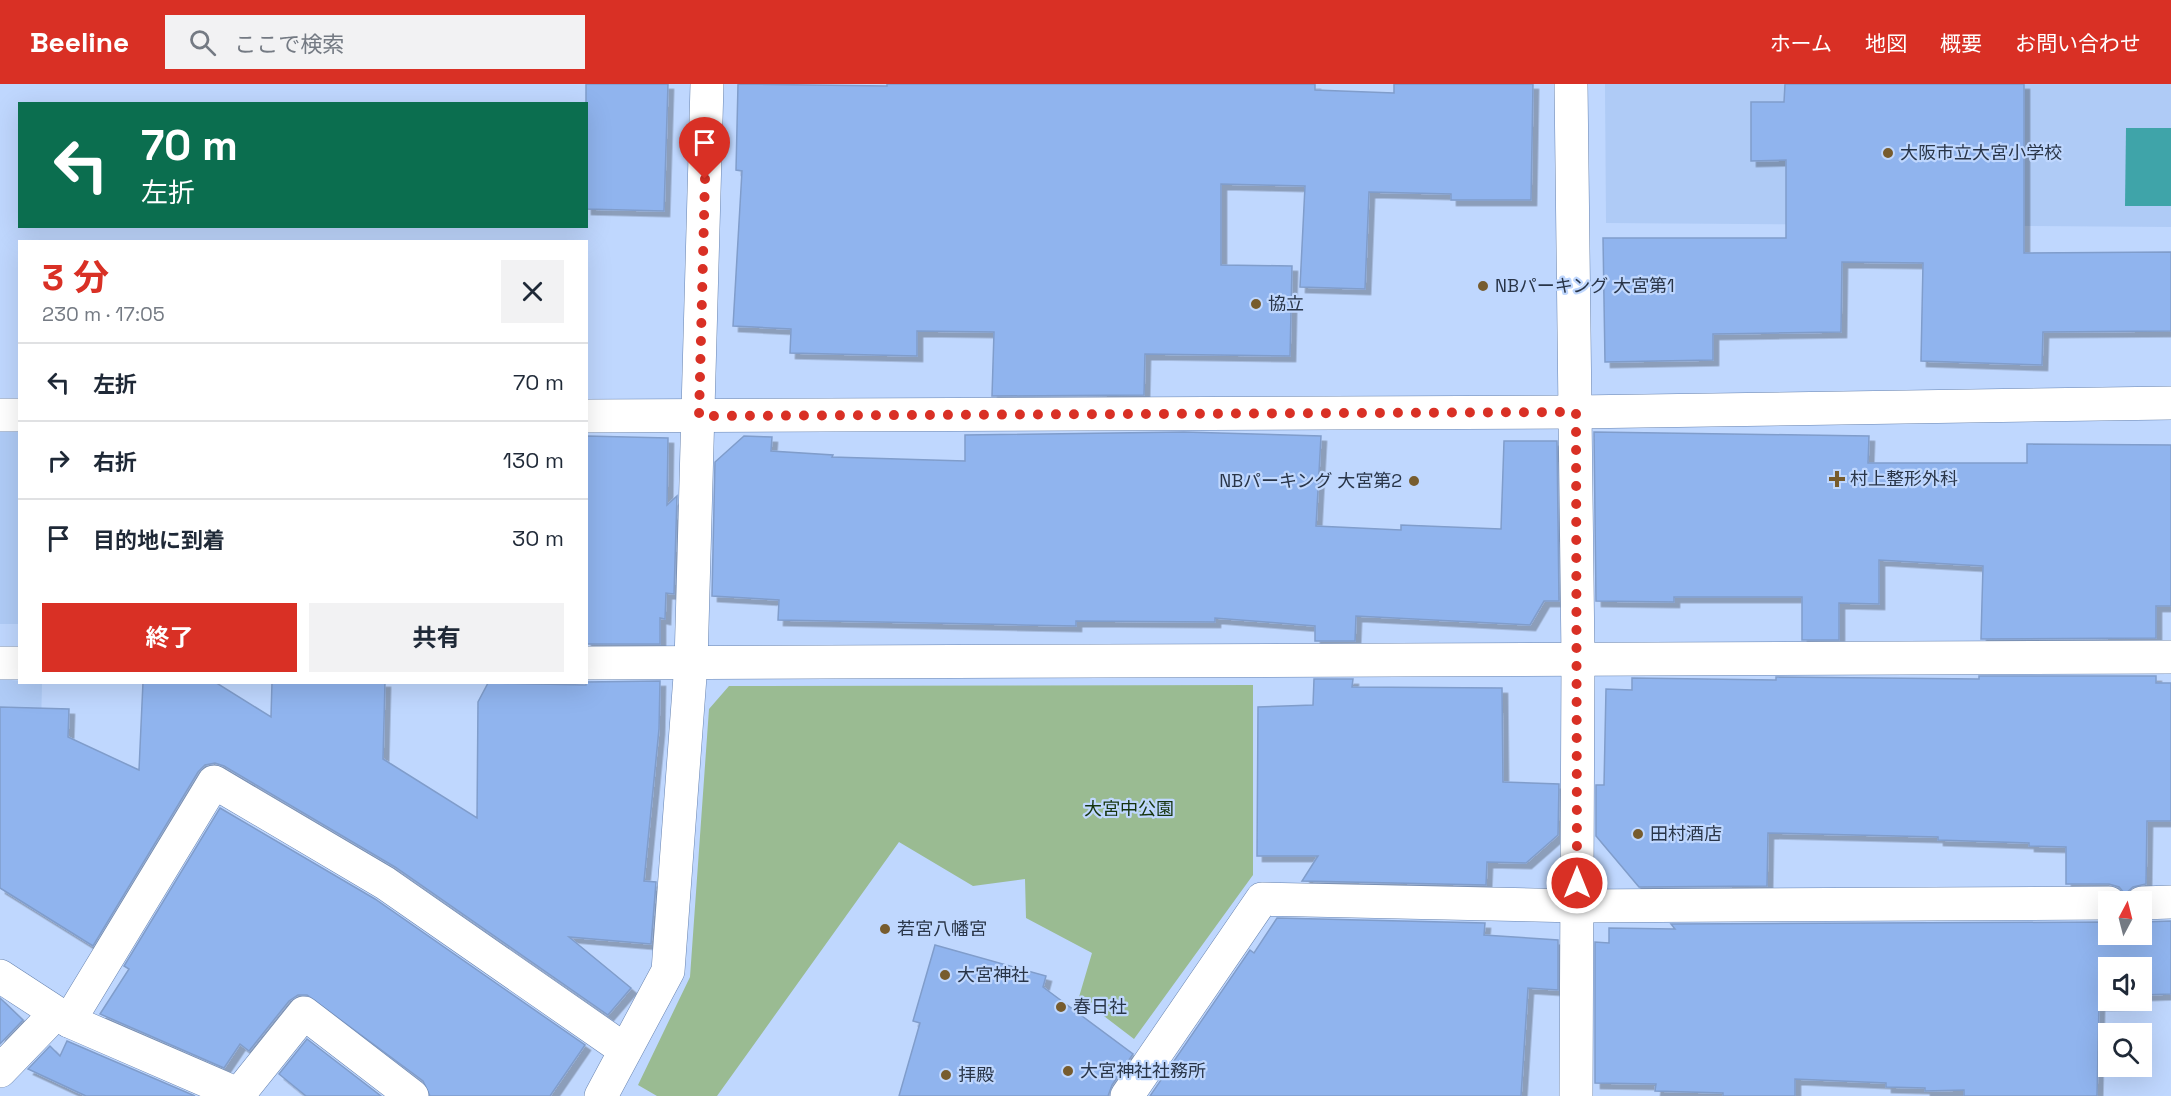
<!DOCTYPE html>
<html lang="ja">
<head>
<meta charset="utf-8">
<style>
  body { margin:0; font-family:"Space Grotesk","Noto Sans JP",sans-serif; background:#f2f2f3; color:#1f2937; height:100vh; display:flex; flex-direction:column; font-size:22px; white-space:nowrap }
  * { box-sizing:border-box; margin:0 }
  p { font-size:20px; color:#747a83 }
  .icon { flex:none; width:33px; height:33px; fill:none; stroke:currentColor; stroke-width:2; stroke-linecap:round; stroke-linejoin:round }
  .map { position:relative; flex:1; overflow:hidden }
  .side { position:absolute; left:18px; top:156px; width:570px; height:444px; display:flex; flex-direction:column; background:#fff; border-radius:0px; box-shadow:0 6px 24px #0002 }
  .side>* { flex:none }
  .guide { position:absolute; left:18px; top:18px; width:570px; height:126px; border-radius:0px; box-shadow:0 6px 24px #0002; background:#0b6e4f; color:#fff; overflow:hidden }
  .needle { width:39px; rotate:7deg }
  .tools { position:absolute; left:2098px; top:807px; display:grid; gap:12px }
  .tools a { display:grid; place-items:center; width:54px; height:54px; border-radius:0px; background:#fff; box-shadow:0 6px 24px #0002; font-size:30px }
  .pin { position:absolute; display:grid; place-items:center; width:51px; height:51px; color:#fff; margin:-62px -26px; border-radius:50% 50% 50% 0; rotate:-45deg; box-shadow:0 0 6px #0007 }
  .pin .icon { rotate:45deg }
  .me { position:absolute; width:66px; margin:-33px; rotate:0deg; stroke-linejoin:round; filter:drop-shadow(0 0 4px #0008) }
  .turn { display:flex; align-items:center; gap:21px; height:126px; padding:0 24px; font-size:27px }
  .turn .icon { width:78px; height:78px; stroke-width:2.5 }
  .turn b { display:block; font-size:42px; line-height:51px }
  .round { display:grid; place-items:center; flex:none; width:63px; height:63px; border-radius:0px; background:#f2f2f3 }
  .overview { display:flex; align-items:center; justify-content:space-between; height:102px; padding:0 24px }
  h1 { font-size:36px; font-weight:700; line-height:45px; color:#d93025 }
  .cta { display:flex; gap:12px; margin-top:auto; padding:12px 24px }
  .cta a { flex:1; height:69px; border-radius:0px; background:#d93025; color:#fff; font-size:24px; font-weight:700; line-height:69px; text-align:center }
  .cta a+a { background:#f2f2f3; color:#1f2937 }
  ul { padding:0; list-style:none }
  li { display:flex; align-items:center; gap:18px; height:78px; padding:0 24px; border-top:2px solid #e0e1e3 }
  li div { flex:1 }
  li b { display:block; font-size:22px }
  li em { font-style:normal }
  header { display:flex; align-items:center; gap:36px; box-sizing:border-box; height:84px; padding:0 30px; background:#d93025; color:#fff }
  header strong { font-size:28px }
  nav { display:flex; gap:33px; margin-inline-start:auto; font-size:21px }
  .search { width:420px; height:54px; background:#f2f2f3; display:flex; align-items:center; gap:15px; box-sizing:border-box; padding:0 21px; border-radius:0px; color:#747a83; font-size:22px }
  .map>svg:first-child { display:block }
  .built { fill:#afcbf6 }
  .green { fill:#9abb92 }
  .water { fill:#3fa4a9 }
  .building { fill:#90b4ee; stroke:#809dcb; stroke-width:1.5; filter:url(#shadow) }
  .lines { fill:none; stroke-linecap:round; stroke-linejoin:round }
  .minor-casing { stroke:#6783af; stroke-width:34 }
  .minor { stroke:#fff; stroke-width:33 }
  .route { stroke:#d93025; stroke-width:10; stroke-dasharray:0 18 }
  .poi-dot { fill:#775c2e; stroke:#bfd7fe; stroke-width:2 }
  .labels { text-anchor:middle; stroke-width:4.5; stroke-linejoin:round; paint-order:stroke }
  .poi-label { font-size:18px; fill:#293548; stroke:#bfd7fe; text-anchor:start }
  .park-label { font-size:18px; fill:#15330d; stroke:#bfd7fe }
</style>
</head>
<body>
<header>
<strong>Beeline</strong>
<div class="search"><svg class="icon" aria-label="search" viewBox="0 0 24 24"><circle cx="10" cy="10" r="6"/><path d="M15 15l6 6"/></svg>ここで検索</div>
<nav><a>ホーム</a><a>地図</a><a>概要</a><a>お問い合わせ</a></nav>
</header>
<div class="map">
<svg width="2171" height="1012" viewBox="0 0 2171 1012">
  <defs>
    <filter id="shadow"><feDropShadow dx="5.5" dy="5.5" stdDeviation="0" flood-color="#0004"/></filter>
  </defs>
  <rect width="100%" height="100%" fill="#bfd7fe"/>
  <g class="built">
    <path d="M 1605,0 L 2171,0 L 2171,143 L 1606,139 Z"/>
    <rect x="0" y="341" width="19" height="199"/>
    <path d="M 0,595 L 42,599 L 40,688 L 0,687 Z"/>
  </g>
  <path class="green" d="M 1253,601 L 1253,791 L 1134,955 L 1079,913 L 1092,869 L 1026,834 L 1025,795 L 973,802 L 899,758 L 717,1012 L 657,1012 L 638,1001 L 690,893 L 709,625 L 729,602 Z"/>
  <path class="water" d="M 2126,44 L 2171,44 L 2171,122 L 2125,122 Z"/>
  <g class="building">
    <path d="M 586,0 L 668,0 L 664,127 L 586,125 Z"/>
    <path d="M 738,0 L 887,2 L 887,0 L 1315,0 L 1315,6 L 1394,9 L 1394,0 L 1533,0 L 1531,116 L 1451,116 L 1451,110 L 1369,108 L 1365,205 L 1300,203 L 1305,102 L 1221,100 L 1221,181 L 1292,182 L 1290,272 L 1145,270 L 1144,311 L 992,312 L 994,248 L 917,247 L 917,272 L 790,269 L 791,245 L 733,242 L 742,87 L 736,86 Z"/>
    <path d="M 1785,0 L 2024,0 L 2024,169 L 2171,168 L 2171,247 L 2043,248 L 2042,281 L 1921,277 L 1923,179 L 1842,178 L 1841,248 L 1713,250 L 1713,276 L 1605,278 L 1603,154 L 1786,154 L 1786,76 L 1751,77 L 1751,18 L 1784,18 Z"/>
    <path d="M 1184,348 L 1321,352 L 1316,442 L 1401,446 L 1401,441 L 1501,445 L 1504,357 L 1557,357 L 1559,517 L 1544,517 L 1530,541 L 1356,532 L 1355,557 L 1315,557 L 1315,542 L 1215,534 L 1215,538 L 1076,537 L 1076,542 L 778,536 L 779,516 L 712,512 L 715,378 L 744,352 L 772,353 L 771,367 L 833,371 L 832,373 L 965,377 L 965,351 Z"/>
    <path d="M 1594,348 L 1869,352 L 1868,379 L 2027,379 L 2027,360 L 2171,361 L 2171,522 L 2156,522 L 2156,554 L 1981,555 L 1983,482 L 1879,476 L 1879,520 L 1839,519 L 1839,556 L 1802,556 L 1802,513 L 1674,513 L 1674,518 L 1596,517 Z"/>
    <path d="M 586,352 L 668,354 L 667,421 L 677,412 L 674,510 L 666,509 L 665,535 L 660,534 L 660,560 L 586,560 Z"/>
    <path d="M 1979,592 L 2156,592 L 2156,599 L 2171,599 L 2171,737 L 2147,737 L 2146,800 L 2133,803 L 2125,810 L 2119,803 L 2109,800 L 2066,800 L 2066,763 L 2029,762 L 2029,759 L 1938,756 L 1938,753 L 1768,749 L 1767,802 L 1639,803 L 1596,752 L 1596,701 L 1604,701 L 1606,605 L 1632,606 L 1632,594 L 1776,596 L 1776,593 L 1979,595 Z"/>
    <path d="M 1314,595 L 1353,595 L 1352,603 L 1502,604 L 1503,698 L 1559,700 L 1558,751 L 1526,779 L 1487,778 L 1486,801 L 1302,797 L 1318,772 L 1257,772 L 1258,623 L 1313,621 Z"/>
    <path d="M 660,597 L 659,645 L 644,797 L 656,798 L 651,860 L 569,853 L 631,904 L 608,931 L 395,783 L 224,682 L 215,679 L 205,681 L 198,688 L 93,862 L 0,804 L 0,623 L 69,625 L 68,653 L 139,686 L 143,598 L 215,598 L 271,633 L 272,598 L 385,598 L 383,675 L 477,734 L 478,618 L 488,599 L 586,601 L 586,598 Z"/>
    <path d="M 220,724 L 375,815 L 585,961 L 550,1012 L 430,1012 L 423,997 L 307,911 L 298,911 L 289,917 L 249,967 L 240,960 L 224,984 L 100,930 L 129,885 L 124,882 Z"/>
    <path d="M 1277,834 L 1485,839 L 1484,851 L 1558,856 L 1558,906 L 1528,904 L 1521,1012 L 1150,1012 L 1250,866 L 1254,869 Z"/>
    <path d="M 2171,837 L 2171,910 L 2142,911 L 2142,884 L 2109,884 L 2109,916 L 2137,916 L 2137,920 L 2099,921 L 2097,1012 L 1964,1012 L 1964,1006 L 1925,1007 L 1925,1004 L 1886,1003 L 1886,999 L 1795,995 L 1795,1012 L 1723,1012 L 1723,1009 L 1655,1007 L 1656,1000 L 1595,999 L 1595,858 L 1609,859 L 1609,844 L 1675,845 L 1671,840 L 2109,838 L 2109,850 L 2142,850 L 2142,838 Z"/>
    <path d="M 935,861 L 1046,892 L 1043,903 L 1133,970 L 1112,1001 L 1108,1012 L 899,1012 L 920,939 L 913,937 Z"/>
    <path d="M 0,914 L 23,936 L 0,960 Z"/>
    <path d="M 307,955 L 381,1012 L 306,1012 L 279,990 Z"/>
    <path d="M 67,957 L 195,1012 L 86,1012 L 28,985 L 50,962 L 60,972 Z"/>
  </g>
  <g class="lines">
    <g class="minor-casing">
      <g id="minor">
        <path d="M 1571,0 L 1578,574 L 1576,1012"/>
        <path d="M 0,331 L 20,331"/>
        <path d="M 586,332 L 1576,328 L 2171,319"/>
        <path d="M 0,579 L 20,579"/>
        <path d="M 586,579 L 2171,573"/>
        <path d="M 2142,819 L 2171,818"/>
        <path d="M 0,892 L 69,937 L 242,1012"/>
        <path d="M 69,937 L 214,698 L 385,799 L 625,966"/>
        <path d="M 0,987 L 55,930"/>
        <path d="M 239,1010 L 304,929 L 412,1012"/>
        <path d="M 601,1012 L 668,887 L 691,579 L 707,0"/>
        <path d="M 1127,1012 L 1262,815 L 1577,822 L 2109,819"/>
      </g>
    </g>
    <use href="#minor" class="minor"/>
  </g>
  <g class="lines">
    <path class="route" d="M 705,95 L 699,332 L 1576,328 L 1577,799"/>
  </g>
  <g class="poi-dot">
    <circle cx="1888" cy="69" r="6"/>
    <circle cx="1483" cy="202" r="6"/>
    <circle cx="1256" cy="220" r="6"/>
    <path d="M1834 386h6v6h6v6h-6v6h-6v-6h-6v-6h6z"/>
    <circle cx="1414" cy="397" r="6"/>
    <circle cx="1638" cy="750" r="6"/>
    <circle cx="885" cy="845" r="6"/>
    <circle cx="945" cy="891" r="6"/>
    <circle cx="1061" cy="923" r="6"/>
    <circle cx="1068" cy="987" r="6"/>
    <circle cx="946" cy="991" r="6"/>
  </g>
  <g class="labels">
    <g class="poi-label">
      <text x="1900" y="75">大阪市立大宮小学校</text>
      <text x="1495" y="208">NBパーキング 大宮第1</text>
      <text x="1268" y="226">協立</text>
      <text x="1850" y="401">村上整形外科</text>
      <text x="1402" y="403" text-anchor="end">NBパーキング 大宮第2</text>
      <text x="1650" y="756">田村酒店</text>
      <text x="897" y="851">若宮八幡宮</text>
      <text x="957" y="897">大宮神社</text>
      <text x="1073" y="929">春日社</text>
      <text x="1080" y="993">大宮神社社務所</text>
      <text x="958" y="997">拝殿</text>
    </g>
    <g class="park-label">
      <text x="1129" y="731">大宮中公園</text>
    </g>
  </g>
</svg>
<div class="tools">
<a><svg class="needle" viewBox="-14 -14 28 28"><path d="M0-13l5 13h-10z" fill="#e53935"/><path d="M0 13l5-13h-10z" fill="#747a83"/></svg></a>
<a><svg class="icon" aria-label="sound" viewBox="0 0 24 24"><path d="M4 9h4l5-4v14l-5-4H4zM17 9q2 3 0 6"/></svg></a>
<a><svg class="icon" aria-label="search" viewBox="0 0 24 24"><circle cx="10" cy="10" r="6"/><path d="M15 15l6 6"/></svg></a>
</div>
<div class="pin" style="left:705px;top:95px;background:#d93025"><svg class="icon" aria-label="arrive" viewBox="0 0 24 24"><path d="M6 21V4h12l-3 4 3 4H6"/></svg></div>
<svg class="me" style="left:1577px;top:799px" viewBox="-20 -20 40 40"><circle r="17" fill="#d93025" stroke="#fff" stroke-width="3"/><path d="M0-11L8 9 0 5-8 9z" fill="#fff"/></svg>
<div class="guide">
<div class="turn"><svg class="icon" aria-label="left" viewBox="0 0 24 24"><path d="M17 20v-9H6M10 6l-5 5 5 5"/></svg><div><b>70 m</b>左折</div></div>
</div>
<section class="side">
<div class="overview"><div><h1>3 分</h1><p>230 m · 17:05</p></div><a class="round"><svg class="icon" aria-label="close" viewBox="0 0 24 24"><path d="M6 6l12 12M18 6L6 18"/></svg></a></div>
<ul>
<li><svg class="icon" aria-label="left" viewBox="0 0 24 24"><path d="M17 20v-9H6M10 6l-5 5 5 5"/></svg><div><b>左折</b></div><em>70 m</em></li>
<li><svg class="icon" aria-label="right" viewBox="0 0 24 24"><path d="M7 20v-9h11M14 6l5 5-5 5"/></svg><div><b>右折</b></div><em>130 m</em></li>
<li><svg class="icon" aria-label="arrive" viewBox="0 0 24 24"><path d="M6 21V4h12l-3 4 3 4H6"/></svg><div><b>目的地に到着</b></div><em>30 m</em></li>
</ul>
<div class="cta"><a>終了</a><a>共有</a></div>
</section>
</div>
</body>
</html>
